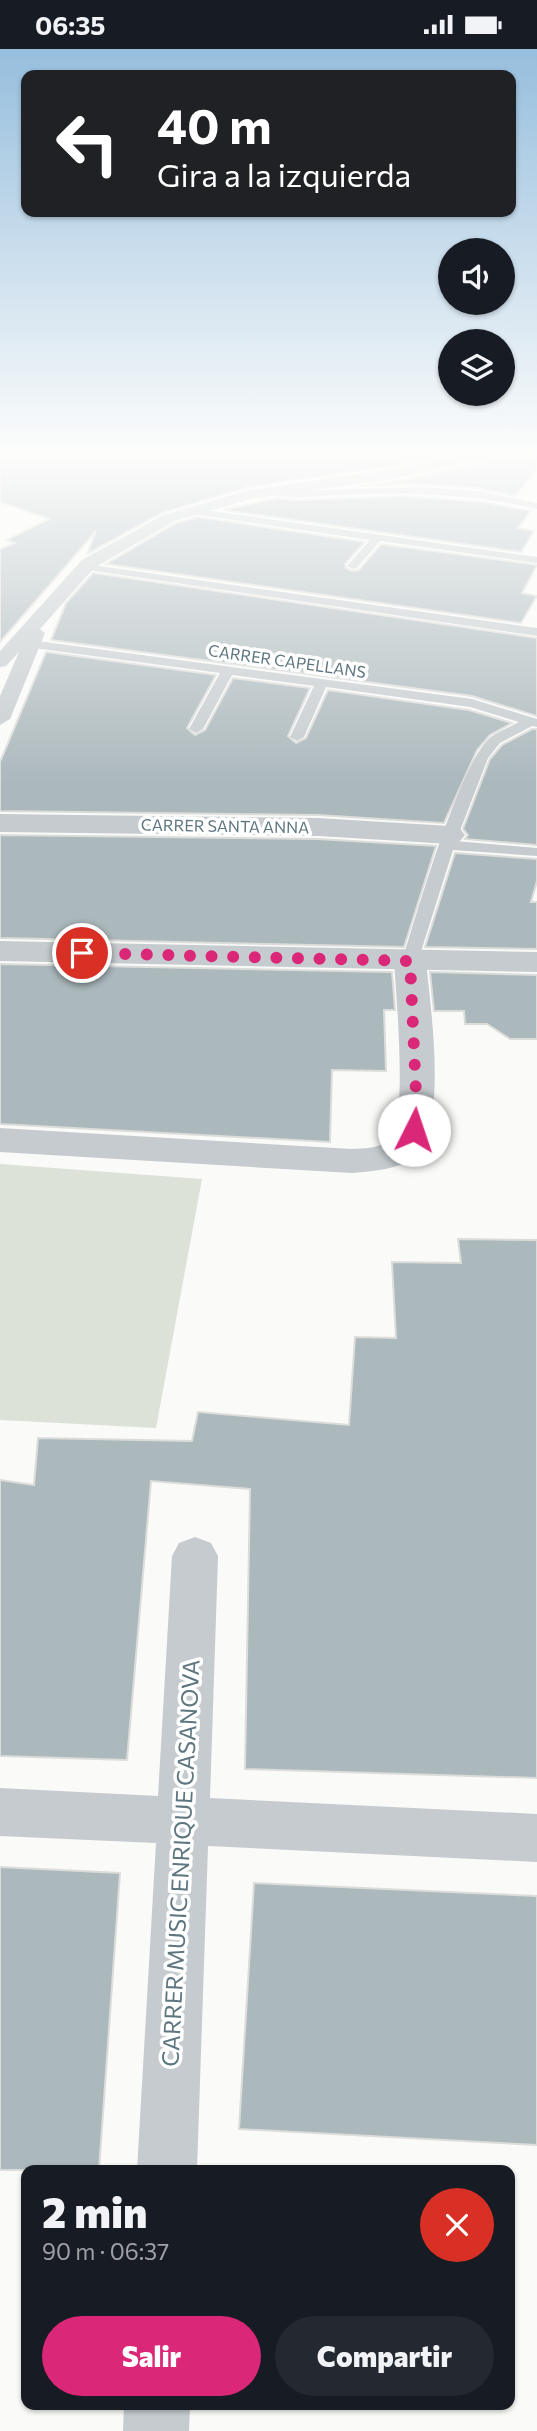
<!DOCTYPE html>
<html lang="es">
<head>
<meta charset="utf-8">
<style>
  body { margin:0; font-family:Commissioner,sans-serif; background:#242831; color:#f1f3f6; height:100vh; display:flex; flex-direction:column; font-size:26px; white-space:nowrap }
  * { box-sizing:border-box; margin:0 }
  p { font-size:23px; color:#9ea1a6 }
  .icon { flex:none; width:38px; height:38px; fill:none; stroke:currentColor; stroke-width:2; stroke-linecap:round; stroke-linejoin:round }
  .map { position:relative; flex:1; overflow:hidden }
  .sheet { position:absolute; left:21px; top:2116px; width:494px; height:245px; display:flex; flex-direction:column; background:#171b24; border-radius:14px; box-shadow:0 2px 5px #0004 }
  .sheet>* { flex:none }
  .top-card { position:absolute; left:21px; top:21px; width:495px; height:147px; border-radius:14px; box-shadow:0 2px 5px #0004; background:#202124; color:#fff; overflow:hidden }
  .controls { position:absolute; left:438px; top:189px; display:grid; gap:14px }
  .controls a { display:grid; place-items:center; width:77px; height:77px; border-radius:50%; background:#171b24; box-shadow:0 2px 5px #0004; font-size:35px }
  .pin { position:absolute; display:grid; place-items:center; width:60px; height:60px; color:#fff; margin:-30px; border:4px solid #fff; border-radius:50%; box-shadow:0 2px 7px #0007 }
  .me { position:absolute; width:77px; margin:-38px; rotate:4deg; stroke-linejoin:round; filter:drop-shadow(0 0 5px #0008) }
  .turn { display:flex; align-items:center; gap:24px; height:147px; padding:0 21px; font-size:32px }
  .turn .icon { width:91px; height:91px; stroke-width:2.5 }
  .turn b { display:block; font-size:49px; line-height:60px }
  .round { display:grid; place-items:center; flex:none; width:74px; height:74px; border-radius:37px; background:#242831 }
  .summary { display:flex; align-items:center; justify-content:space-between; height:119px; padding:0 21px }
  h1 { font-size:42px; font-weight:800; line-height:52px }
  .action { display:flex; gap:14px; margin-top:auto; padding:14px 21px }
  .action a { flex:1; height:80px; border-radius:42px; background:#db2777; color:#fff; font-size:28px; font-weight:800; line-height:80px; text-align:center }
  .action a+a { background:#242831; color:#f1f3f6 }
  .status { display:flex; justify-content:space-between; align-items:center; height:49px; padding:0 35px; background:#171b24; direction:ltr }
  .status svg { height:19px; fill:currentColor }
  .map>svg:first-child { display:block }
  .green { fill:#dde2d8 }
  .building { fill:#abb8bc; stroke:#dcdcda; stroke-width:2 }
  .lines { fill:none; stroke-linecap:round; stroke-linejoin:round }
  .service { fill:#c5cbce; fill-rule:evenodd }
  .pedestrian { fill:#c5cbce; fill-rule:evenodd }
  .minor { fill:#c5cbce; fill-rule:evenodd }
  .tertiary { fill:#c5cbce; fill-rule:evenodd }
  .route { stroke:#db2777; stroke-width:12; stroke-dasharray:0 21.6 }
  .labels { text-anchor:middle; stroke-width:7; stroke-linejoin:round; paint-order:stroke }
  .far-street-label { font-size:16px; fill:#5e767f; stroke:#fff }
  .near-street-label { font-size:23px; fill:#5e767f; stroke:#fff }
</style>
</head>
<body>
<div class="status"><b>06:35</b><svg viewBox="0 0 49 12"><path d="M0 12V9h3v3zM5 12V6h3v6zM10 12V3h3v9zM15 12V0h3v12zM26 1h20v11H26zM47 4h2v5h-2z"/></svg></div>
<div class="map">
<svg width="537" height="2382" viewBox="0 0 537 2382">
  <rect width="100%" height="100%" fill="#fafaf8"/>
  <path class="green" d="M 0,1115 L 202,1130 L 156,1379 L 0,1371 Z"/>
  <g class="building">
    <path d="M 0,403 L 466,403 L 398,416 L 249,438 L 162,464 L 87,505 L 96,482 L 0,593 L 0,500 L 15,494 L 6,491 L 49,470 L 0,453 Z"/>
    <path d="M 505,403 L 537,403 L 537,420 L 515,447 L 477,439 L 416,435 L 359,437 L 399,432 L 497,410 Z"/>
    <path d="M 403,447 L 483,453 L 531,462 L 518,479 L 534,482 L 521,503 L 223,461 L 278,449 L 301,451 Z"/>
    <path d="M 198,468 L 365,493 L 345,515 L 346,519 L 352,522 L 359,521 L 381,495 L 537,516 L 522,544 L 537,547 L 521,574 L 106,515 L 176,474 Z"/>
    <path d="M 93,524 L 537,589 L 537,667 L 472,647 L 51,591 L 66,554 Z"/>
    <path d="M 46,603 L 216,626 L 187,679 L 195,686 L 205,681 L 233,629 L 310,639 L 288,687 L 296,694 L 306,689 L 328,641 L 469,661 L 512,674 L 490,686 L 477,701 L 444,774 L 318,766 L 0,762 L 0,713 Z"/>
    <path d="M 532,680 L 537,680 L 537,796 L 465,790 L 468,786 L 463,780 L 490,710 L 502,696 Z"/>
    <path d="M 0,786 L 318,790 L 436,797 L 404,898 L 0,889 Z"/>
    <path d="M 455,804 L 537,810 L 537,832 L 531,853 L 537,853 L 537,900 L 425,898 Z"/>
    <path d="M 0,915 L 392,923 L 395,961 L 384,961 L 386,1022 L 332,1021 L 330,1093 L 0,1075 Z"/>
    <path d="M 430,923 L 537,926 L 537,990 L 510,990 L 487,975 L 465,975 L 464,962 L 434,962 Z"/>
    <path d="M 458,1190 L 537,1191 L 537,1729 L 245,1720 L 250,1440 L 151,1432 L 127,1711 L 0,1707 L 0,1431 L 34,1436 L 38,1389 L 192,1392 L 198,1363 L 349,1376 L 355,1288 L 396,1289 L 392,1213 L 461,1214 Z"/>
    <path d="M 0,1818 L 120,1824 L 99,2121 L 0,2121 Z"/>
    <path d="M 254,1834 L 537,1847 L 537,2096 L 239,2080 Z"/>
  </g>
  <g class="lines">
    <g class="service">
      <path d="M 416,438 L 477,442 L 537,454 L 537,460 C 465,443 395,443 321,447 C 305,448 282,451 269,442 L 274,439 L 294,442 Z"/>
      <path d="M 191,459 L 537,508 L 537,514 L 380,492 L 357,519 L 353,520 L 347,517 L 370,491 L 187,464 L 187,460 Z"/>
      <path d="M 85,515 L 537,579 L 537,587 L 81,520 L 81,516 Z"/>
      <path d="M 30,591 L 472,650 L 537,670 L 537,678 L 532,677 L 500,694 L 488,709 L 456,792 L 537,799 L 537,807 L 453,801 L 418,912 L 410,917 L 404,915 L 402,912 C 416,868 460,712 491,688 C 499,682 510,678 519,673 L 470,658 L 326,638 L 304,688 L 297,692 L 290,688 L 314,637 L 232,626 L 203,680 L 196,684 L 189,680 L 220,624 L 26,598 L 24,595 Z"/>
    </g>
    <path class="pedestrian" d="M 477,403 L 503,403 L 496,407 L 398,429 L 251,450 L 175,472 L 94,519 L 40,580 L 45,584 L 10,670 L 0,676 L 0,647 L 19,603 L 6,617 L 0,618 L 0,602 L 82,511 L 163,466 L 250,441 L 398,419 Z"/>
    <g class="minor">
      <path d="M 0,765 L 318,769 L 450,777 L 460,780 L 465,786 L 460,792 L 450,795 L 318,787 L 0,783 Z"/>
      <path d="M 410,902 L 421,905 L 426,912 C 430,955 449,1079 414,1108 C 398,1121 372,1122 352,1124 L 0,1103 L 0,1079 L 352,1100 C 365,1099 384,1100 392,1087 C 407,1063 396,945 394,912 L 399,905 Z"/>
      <path d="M 195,1488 L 211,1494 L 218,1507 L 210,1749 L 537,1765 L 537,1813 L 208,1797 L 197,2121 L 137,2121 L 156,1794 L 0,1787 L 0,1739 L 158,1747 L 172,1507 L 179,1494 Z"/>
      <path d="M 124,2356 L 190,2356 L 189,2382 L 123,2382 Z"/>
    </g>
    <path class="tertiary" d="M 0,892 L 537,903 L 537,923 L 0,912 Z"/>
  </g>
  <linearGradient id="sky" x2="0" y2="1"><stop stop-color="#96bedd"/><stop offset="0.55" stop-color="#fdfdfc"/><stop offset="1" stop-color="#fdfdfc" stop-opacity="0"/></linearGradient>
  <rect width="537" height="736" fill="url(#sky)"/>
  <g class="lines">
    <path class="route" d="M 82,904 L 410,912 L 417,1066 L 414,1081"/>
  </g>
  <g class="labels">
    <g class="far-street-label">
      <text transform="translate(287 612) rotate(8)" y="6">CARRER CAPELLANS</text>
      <text transform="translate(225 777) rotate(1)" y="6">CARRER SANTA ANNA</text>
    </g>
    <g class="near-street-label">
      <text transform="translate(181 1814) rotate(-87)" y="8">CARRER MUSIC ENRIQUE CASANOVA</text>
    </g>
  </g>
</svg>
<div class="controls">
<a><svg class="icon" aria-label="sound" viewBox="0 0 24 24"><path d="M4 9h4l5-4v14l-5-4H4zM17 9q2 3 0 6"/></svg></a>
<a><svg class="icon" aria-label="layers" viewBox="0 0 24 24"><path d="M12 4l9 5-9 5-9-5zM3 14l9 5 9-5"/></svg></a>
</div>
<div class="pin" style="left:82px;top:904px;background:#d93025"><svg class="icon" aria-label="arrive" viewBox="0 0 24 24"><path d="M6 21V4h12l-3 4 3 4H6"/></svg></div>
<svg class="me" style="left:414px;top:1081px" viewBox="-20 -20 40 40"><circle r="19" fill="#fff"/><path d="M0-13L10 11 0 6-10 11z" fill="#db2777"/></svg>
<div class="top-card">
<div class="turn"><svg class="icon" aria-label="left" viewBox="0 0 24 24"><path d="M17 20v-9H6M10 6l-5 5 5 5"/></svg><div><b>40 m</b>Gira a la izquierda</div></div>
</div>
<section class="sheet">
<div class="summary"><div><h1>2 min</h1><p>90 m · 06:37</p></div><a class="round" style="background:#d93025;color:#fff"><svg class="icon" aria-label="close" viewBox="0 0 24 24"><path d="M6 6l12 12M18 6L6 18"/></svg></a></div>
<div class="action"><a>Salir</a><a>Compartir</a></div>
</section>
</div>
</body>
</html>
